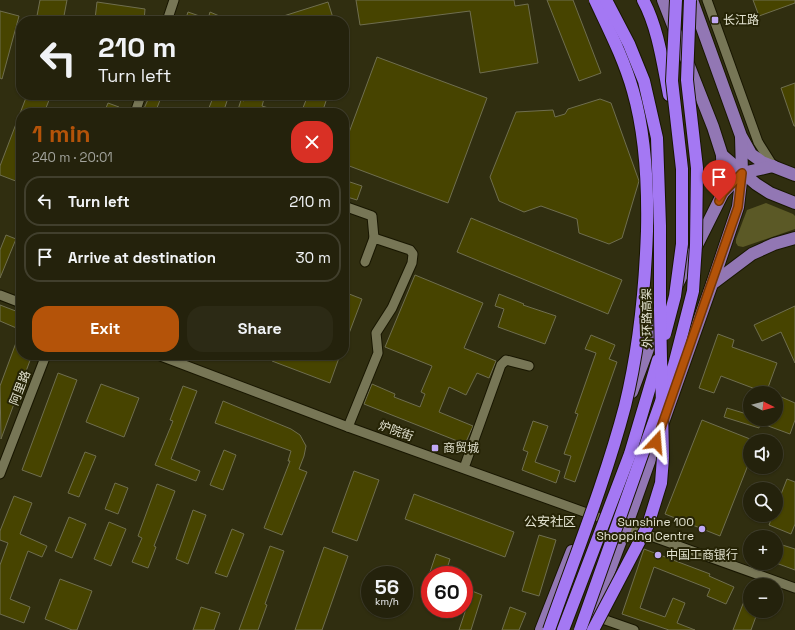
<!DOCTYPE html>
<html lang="en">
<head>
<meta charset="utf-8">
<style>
  body { margin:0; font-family:"Space Grotesk","Noto Sans SC",sans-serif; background:#2c2a15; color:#f1f3f6; height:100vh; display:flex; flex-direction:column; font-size:15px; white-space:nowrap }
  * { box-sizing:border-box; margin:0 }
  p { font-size:13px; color:#a3a49d }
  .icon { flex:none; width:22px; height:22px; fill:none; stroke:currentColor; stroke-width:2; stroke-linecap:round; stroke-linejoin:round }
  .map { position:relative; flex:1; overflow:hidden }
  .sheet { position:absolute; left:16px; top:108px; width:333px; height:252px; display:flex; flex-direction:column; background:#24220c; border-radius:16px; box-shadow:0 1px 3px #0004,0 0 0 1px #413f2d }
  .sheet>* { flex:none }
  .top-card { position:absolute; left:16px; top:16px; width:333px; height:84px; border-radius:16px; box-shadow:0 1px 3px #0004,0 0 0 1px #413f2d; background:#24220c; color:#f1f3f6; overflow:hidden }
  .needle { width:26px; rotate:96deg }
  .tools { position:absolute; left:743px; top:386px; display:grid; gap:8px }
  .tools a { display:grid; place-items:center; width:40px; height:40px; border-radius:50%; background:#24220c; box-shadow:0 1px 3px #0004,0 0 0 1px #413f2d; font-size:20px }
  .speed { position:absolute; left:361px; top:566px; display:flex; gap:8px; font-size:20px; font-weight:700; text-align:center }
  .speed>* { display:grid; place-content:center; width:52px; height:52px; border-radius:50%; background:#24220c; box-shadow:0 1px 3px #0004,0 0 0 1px #413f2d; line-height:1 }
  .speed small { font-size:10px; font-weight:400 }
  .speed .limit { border:6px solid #d22; background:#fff; color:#111 }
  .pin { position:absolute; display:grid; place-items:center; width:34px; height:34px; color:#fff; margin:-41px -17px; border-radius:50% 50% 50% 0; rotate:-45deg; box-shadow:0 0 4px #0007 }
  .pin .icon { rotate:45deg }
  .me { position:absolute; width:44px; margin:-22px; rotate:19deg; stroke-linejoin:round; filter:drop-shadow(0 0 3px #0008) }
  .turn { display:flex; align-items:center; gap:14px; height:84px; padding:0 16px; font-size:18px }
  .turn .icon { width:52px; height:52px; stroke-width:2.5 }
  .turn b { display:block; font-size:28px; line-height:34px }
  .round { display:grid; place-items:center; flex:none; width:42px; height:42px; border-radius:16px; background:#2c2a15 }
  .headline { display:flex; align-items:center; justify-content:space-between; height:68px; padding:0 16px }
  h1 { font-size:24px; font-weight:800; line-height:30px; color:#b45309 }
  .action { display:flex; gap:8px; margin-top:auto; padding:8px 16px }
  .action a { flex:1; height:46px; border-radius:16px; background:#b45309; color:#fff; font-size:16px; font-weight:800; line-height:46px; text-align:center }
  .action a+a { background:#2c2a15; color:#f1f3f6 }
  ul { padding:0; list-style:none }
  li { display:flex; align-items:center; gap:12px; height:50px; margin:0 8px 6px; padding:0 8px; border:2px solid #413f2d; border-radius:16px }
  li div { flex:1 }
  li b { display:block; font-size:15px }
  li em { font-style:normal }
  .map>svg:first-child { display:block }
  .green { fill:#5b5926 }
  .building { fill:#474400; stroke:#6f6e4f }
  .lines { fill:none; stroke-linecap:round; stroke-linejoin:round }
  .minor-casing { stroke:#181600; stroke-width:11 }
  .major-casing { stroke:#181600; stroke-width:14 }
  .highway-casing { stroke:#181600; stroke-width:14 }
  .minor { stroke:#777656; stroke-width:9 }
  .major { stroke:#9277b4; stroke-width:12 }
  .highway { stroke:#a478f3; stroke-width:12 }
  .highway-bridge-casing { stroke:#181600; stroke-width:14; stroke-linecap:butt }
  .highway-bridge { stroke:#a478f3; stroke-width:12 }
  .route-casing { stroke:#753606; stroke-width:10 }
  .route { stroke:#b45309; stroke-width:7 }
  .poi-dot { fill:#c0a8f4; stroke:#262406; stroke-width:1.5 }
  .labels { text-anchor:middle; stroke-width:4; stroke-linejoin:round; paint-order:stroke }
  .poi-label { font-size:12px; fill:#e3e3d1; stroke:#262406; text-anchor:start }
  .street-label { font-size:12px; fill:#e3e3d1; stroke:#262406 }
  .neighbourhood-label { font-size:13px; fill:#e3e3d1; stroke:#262406 }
</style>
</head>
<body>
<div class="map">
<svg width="795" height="630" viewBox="0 0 795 630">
  <rect width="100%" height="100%" fill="#302e10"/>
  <path class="green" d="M 766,203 L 793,214 L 795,216 L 795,229 L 743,247 L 738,246 L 736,243 L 736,239 L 747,210 Z"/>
  <g class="building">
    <path d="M 40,0 L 67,0 L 63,21 L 36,21 Z"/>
    <path d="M 356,0 L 514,0 L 515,6 L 528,4 L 538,63 L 480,73 L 470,11 L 360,25 Z"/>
    <path d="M 547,0 L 573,0 L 601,73 L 579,81 Z"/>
    <path d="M 753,0 L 795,0 L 795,3 L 759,16 Z"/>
    <path d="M 97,2 L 145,9 L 144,21 L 113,21 L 95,19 Z"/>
    <path d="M 328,2 L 334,21 L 274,21 L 274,19 Z"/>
    <path d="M 0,11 L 19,16 L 2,79 L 0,78 Z"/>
    <path d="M 188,12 L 208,19 L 210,12 L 231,21 L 185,21 Z"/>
    <path d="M 377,57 L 487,98 L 448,203 L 344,164 L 344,146 Z"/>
    <path d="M 795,83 L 795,126 L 794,126 L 781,88 Z"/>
    <path d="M 27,95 L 51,95 L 44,113 L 21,113 L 21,183 L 0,175 L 0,166 Z"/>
    <path d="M 150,95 L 162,95 L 155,113 L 142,113 Z"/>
    <path d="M 214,95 L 220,95 L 228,98 L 223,113 L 207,113 Z"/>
    <path d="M 246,95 L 265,95 L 262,106 L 278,111 L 278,113 L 237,113 L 241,100 L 244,101 Z"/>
    <path d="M 308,95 L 328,95 L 322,113 L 301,113 Z"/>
    <path d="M 600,99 L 611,103 L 639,181 L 622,238 L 609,244 L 579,233 L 577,219 L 541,206 L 524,212 L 499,201 L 490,177 L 516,112 L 553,110 L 555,117 L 565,114 L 568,109 Z"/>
    <path d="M 108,103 L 119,107 L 116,113 L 104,113 Z"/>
    <path d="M 344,180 L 362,186 L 357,200 L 344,196 Z"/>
    <path d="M 471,218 L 622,280 L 608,314 L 457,252 Z"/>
    <path d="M 6,235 L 16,239 L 0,278 L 0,250 Z"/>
    <path d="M 415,275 L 483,303 L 464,348 L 496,361 L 489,378 L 477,373 L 466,395 L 449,387 L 439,412 L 473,426 L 465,444 L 364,404 L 372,384 L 395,394 L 394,397 L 420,407 L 425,394 L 421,392 L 432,366 L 385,347 Z"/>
    <path d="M 344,292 L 362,299 L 345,344 L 344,344 Z"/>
    <path d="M 499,294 L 524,304 L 523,305 L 556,316 L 545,344 L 498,327 L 504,309 L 495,306 Z"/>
    <path d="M 0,305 L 21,313 L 21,330 L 0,321 Z"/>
    <path d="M 795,306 L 795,363 L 781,332 L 762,341 L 754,325 Z"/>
    <path d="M 20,332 L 21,355 L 32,355 L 1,439 L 0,386 Z"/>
    <path d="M 718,334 L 734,340 L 732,347 L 777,363 L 766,393 L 721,376 L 714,393 L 699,388 Z"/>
    <path d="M 591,335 L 615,345 L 609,359 L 617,362 L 575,482 L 564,478 L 571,456 L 564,454 L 578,414 L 575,413 L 596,353 L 585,349 Z"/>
    <path d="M 274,355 L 340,355 L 330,383 L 272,361 Z"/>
    <path d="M 58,373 L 77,380 L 41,477 L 22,470 Z"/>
    <path d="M 101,384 L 139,398 L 124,437 L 86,422 Z"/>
    <path d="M 183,386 L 197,391 L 171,459 L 200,471 L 196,481 L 155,465 L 173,421 L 170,420 Z"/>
    <path d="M 779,396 L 795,403 L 795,420 L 790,434 L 760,423 L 759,428 L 724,417 L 727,408 L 750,415 L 750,419 L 776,419 L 776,404 Z"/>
    <path d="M 223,401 L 291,429 L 300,435 L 306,446 L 304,456 L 299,469 L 307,472 L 282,535 L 264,528 L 290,461 L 288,461 L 291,451 L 215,423 Z"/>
    <path d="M 702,420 L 750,439 L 750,460 L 720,536 L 665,514 Z"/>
    <path d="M 533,421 L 548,426 L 535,462 L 560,471 L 556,483 L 522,470 L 528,452 L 523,450 Z"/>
    <path d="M 224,450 L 236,455 L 223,490 L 210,485 Z"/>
    <path d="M 85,452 L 96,456 L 79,497 L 68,493 Z"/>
    <path d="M 354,471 L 379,480 L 357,541 L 332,532 Z"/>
    <path d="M 787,479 L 795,482 L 795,524 L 791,534 L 769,525 L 773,515 L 776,515 L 776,507 Z"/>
    <path d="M 115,483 L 128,488 L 118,514 L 105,509 Z"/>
    <path d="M 157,484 L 175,491 L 154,546 L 156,547 L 148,568 L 132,562 L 142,538 L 138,536 Z"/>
    <path d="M 414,494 L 514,532 L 505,557 L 405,519 Z"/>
    <path d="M 14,496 L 32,503 L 20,534 L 47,546 L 42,557 L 28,551 L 10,599 L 30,607 L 24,623 L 0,614 L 0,565 L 8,543 L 0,540 L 0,531 Z"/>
    <path d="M 193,510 L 206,515 L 188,564 L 176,559 Z"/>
    <path d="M 69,517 L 86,524 L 72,558 L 55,551 Z"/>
    <path d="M 109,522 L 126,529 L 111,566 L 94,559 Z"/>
    <path d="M 232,529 L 244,534 L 227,577 L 215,573 Z"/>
    <path d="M 539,535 L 556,540 L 539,596 L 522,591 Z"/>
    <path d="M 776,543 L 795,549 L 795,570 L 776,563 Z"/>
    <path d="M 270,546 L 284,551 L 265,604 L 267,605 L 258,630 L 239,630 Z"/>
    <path d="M 324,547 L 348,556 L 322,630 L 295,630 Z"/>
    <path d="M 644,549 L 710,574 L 709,576 L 734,587 L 726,604 L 707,596 L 710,589 L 654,567 L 640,608 L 665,617 L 673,598 L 685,603 L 677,623 L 695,630 L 669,630 L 622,614 Z"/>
    <path d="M 436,554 L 450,559 L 445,575 L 429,575 Z"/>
    <path d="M 429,576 L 430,576 L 430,599 L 422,596 Z"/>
    <path d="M 60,579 L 92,591 L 77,630 L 72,630 L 45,619 Z"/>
    <path d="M 749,588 L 750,611 L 758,611 L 751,630 L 733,630 Z"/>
    <path d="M 472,591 L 482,595 L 471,630 L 459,630 Z"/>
    <path d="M 201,607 L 220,613 L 214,630 L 193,630 Z"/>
    <path d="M 510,607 L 526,613 L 519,630 L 502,630 Z"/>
  </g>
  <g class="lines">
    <g class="minor-casing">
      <g id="minor">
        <path d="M 707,0 L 758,142 L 773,166"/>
        <path d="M 167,21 L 174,0"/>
        <path d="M 135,113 L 141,95"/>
        <path d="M 344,206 L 372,216 L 374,238"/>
        <path d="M 0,295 L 21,303"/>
        <path d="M 158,355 L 348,427 L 795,588"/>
        <path d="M 348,427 L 378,353 L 376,333 L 392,308 L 412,263 L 413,254 L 410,250 L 374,238 L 365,262"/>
        <path d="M 464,468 L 501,365 L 506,360 L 529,366"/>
        <path d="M 0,474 L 46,355"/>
        <path d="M 594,616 L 634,630"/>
      </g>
    </g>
    <g class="major-casing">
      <g id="major">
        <path d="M 663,0 L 713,127 L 722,155 L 723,193 L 677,285"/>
        <path d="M 692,0 L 741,136 L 751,154 L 762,162 L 795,175"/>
        <path d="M 722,155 L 756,184 L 770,193 L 795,203"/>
        <path d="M 723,193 L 742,173 L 773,166"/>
        <path d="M 712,284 L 738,207 L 742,173 L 741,137"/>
        <path d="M 632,392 L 660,317"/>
        <path d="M 541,630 L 572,551"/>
        <path d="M 587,630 L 626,527 L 712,284 L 752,254 L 774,244 L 795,238"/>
      </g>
    </g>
    <g class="highway-casing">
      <path id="highway" d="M 643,0 C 658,27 663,65 669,95"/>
    </g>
    <use href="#minor" class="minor"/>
    <use href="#major" class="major"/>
    <use href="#highway" class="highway"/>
    <g class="highway-bridge-casing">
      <g id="highway-bridge">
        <path d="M 665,334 L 675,296 L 682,244 L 682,169 L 672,81 L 676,0"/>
        <path d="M 549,630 C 575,556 605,482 625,406 C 639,349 645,289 647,231 C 648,184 646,136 633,91 C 624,59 609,30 595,0"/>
        <path d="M 563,630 L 630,454 L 658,360"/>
        <path d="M 580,630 L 674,365 L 693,291 L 696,245 L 697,168 L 687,80 L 690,0"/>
        <path d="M 593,630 L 648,525 L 661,483 L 663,458 L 660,310 L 660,226 L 657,138 L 644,81 L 629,44 L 606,0"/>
      </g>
    </g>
    <use href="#highway-bridge" class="highway-bridge"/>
  </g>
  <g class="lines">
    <g class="route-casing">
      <path id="route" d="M 656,442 L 738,207 L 742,173 L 723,193 L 719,201"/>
    </g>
    <use href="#route" class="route"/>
  </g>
  <g class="poi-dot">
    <rect x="711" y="16" width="8" height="8" rx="2"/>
    <rect x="431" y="444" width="8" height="8" rx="2"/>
    <circle cx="702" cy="529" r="4"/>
    <circle cx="658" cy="555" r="4"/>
  </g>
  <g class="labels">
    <g class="poi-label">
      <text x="723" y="24">长江路</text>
      <text x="443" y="452">商贸城</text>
      <text x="694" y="526" text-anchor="end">Sunshine 100<tspan x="694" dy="14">Shopping Centre</tspan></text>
      <text x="666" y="559">中国工商银行</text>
    </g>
    <g class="street-label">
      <text transform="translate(647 318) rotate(-91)" y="4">外环路高架</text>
      <text transform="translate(20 388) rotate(-69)" y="4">阿里路</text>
      <text transform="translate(396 431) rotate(20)" y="4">炉院街</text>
    </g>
    <g class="neighbourhood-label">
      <text x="550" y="526">公安社区</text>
    </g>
  </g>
</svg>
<div class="tools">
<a><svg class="needle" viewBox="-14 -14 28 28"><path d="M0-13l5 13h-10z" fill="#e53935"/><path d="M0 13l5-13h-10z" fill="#a3a49d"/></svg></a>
<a><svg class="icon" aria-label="sound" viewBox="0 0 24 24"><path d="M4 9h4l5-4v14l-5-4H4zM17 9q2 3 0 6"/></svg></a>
<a><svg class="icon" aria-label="search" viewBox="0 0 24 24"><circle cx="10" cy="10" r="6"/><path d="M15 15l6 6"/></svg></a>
<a>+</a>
<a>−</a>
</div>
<div class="speed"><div>56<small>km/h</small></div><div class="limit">60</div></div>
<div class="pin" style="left:719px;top:201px;background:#d93025"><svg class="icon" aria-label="arrive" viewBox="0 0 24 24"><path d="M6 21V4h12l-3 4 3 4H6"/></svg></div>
<svg class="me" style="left:656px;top:442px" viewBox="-20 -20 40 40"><path d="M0-17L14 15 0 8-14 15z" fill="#b45309" stroke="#fff" stroke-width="4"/></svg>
<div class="top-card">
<div class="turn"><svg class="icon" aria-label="left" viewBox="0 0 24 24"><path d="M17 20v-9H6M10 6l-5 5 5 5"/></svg><div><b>210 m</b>Turn left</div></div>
</div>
<section class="sheet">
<div class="headline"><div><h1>1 min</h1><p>240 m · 20:01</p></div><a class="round" style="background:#d93025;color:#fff"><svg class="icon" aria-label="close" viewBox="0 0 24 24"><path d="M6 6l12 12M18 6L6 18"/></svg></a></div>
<ul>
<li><svg class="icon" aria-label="left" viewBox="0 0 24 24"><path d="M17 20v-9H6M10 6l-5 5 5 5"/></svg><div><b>Turn left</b></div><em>210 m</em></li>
<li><svg class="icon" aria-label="arrive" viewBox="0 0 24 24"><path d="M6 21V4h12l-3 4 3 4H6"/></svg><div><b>Arrive at destination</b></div><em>30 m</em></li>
</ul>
<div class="action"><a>Exit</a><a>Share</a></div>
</section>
</div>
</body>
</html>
